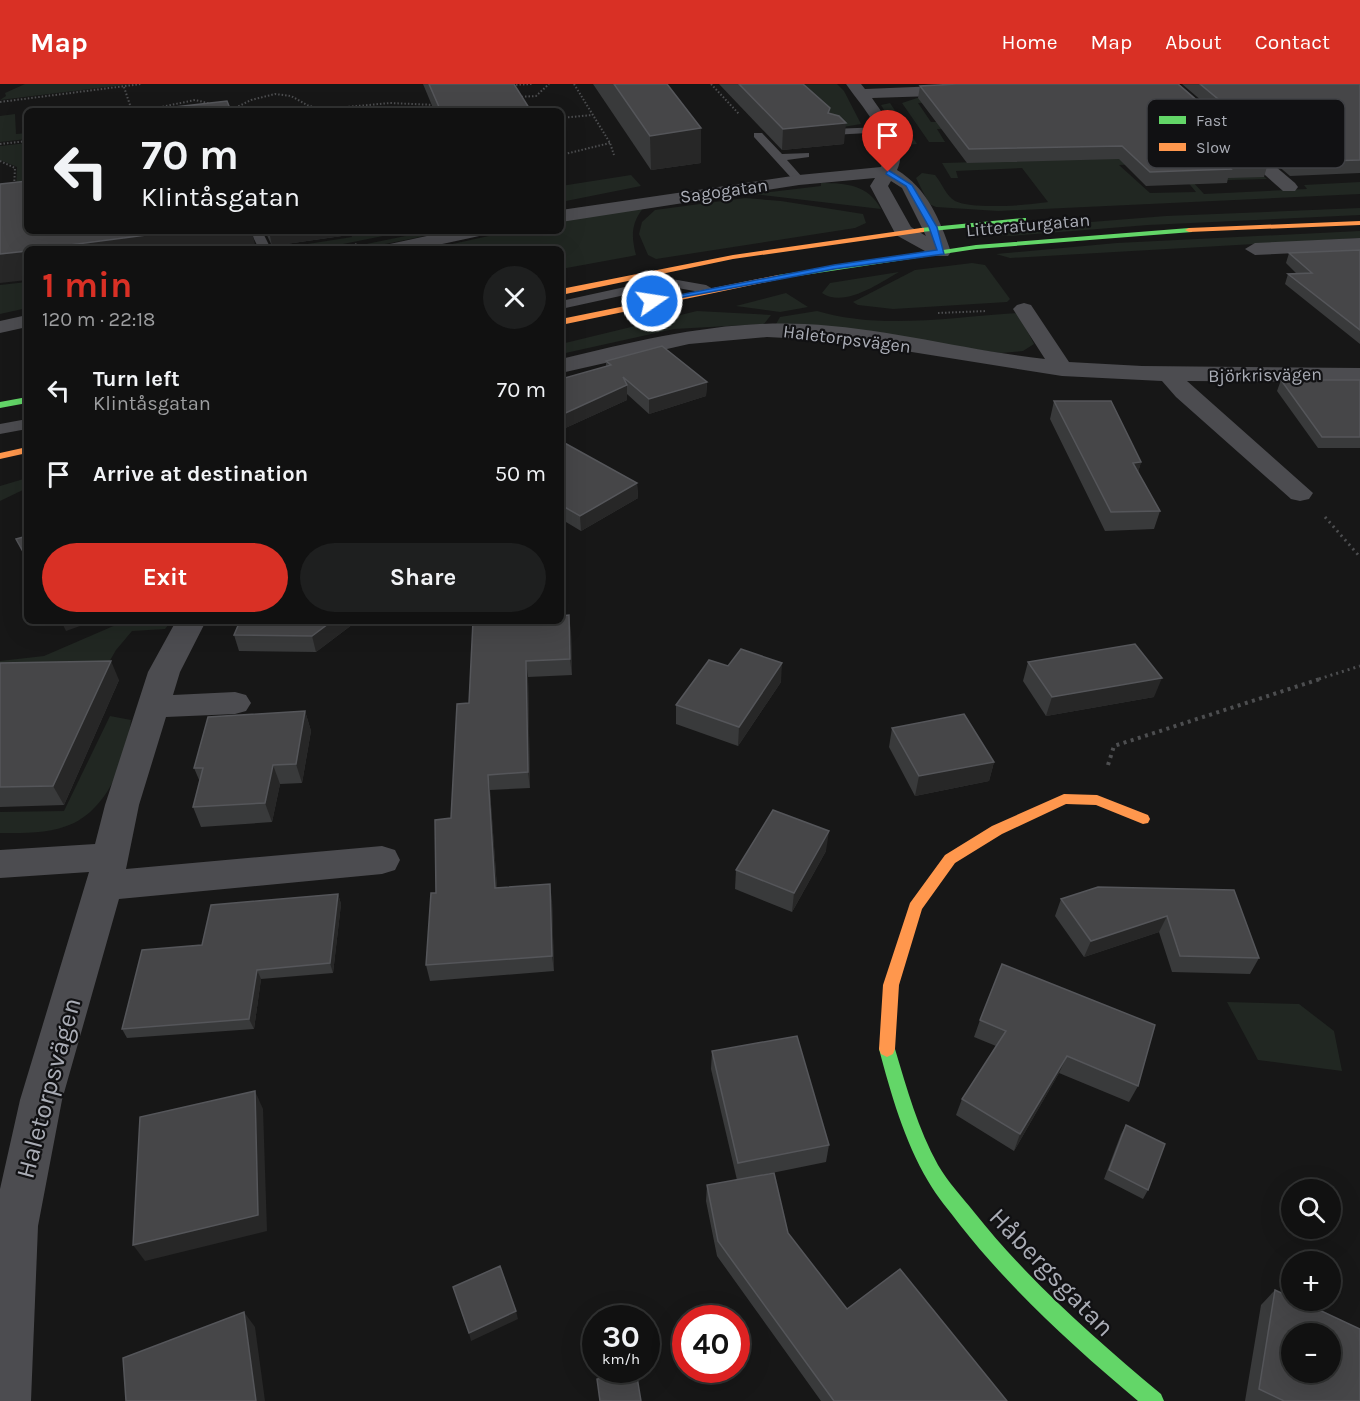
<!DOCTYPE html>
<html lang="en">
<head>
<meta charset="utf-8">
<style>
  body { margin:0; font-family:Karla,sans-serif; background:#1e1f1f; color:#f1f3f6; height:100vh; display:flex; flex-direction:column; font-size:22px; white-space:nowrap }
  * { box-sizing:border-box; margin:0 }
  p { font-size:20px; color:#9c9d9f }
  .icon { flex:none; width:33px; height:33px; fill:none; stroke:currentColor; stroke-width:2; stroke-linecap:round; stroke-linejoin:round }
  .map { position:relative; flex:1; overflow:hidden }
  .details { position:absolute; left:24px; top:162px; width:540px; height:378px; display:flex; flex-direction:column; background:#111; border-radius:9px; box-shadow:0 6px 24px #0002,0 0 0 2px #303131 }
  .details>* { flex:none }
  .guide { position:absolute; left:24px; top:24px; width:540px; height:126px; border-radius:9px; box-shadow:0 6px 24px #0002,0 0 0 2px #303131; background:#111; color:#f1f3f6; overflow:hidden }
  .tools { position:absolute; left:1281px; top:1095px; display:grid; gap:12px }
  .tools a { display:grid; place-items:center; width:60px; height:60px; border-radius:50%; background:#111; box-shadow:0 6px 24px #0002,0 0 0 2px #303131; font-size:30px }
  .speed { position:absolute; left:582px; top:1221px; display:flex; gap:12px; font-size:30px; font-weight:700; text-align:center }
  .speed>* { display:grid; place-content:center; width:78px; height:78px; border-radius:50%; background:#111; box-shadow:0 6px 24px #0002,0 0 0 2px #303131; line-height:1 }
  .speed small { font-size:15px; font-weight:400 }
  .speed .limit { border:9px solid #d22; background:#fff; color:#111 }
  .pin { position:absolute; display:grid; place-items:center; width:51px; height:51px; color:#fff; margin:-62px -26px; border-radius:50% 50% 50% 0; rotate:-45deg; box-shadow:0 0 6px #0007 }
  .pin .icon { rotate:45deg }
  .me { position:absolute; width:66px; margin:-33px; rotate:77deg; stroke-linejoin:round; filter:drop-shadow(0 0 4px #0008) }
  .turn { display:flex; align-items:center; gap:21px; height:126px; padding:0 18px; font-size:27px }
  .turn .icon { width:78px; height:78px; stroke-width:2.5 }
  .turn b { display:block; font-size:42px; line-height:51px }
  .round { display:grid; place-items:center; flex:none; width:63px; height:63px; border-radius:32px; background:#1e1f1f }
  .head { display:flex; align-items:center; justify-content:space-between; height:102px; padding:0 18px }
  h1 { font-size:36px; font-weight:700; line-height:45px; color:#d93025 }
  .action { display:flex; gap:12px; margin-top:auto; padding:12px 18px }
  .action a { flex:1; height:69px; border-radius:36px; background:#d93025; color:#fff; font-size:24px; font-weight:700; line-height:69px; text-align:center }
  .action a+a { background:#1e1f1f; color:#f1f3f6 }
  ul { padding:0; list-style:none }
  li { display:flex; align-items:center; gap:18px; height:84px; padding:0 18px }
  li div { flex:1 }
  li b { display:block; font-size:22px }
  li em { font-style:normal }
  header { display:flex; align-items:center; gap:36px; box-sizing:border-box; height:84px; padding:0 30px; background:#d93025; color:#fff }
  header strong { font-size:28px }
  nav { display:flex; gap:33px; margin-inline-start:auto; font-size:21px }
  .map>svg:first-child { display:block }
  .green { fill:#212722 }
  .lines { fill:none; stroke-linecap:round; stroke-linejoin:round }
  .path-far2 { stroke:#4d4e50; stroke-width:2; stroke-dasharray:1.5 2; stroke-linecap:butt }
  .path-far1 { stroke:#4d4e50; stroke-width:3; stroke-dasharray:2 4; stroke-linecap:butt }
  .path { stroke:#4d4e50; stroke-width:4; stroke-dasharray:3 4.5; stroke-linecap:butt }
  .lane { fill:#4c4c50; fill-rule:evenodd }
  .street { fill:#4c4c50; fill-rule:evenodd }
  .fast { fill:#63d668; fill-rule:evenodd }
  .slow { fill:#ff974d; fill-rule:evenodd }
  .wall { fill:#393a3b }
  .shaded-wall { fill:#272727 }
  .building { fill:#464648; stroke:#55565a; stroke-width:1.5; fill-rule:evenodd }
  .route { fill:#1a73e8; stroke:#114b97; stroke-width:1.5 }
  .labels { text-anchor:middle; stroke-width:4.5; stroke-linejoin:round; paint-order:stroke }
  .far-street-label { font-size:18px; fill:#aaadb6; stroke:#111113 }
  .near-street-label { font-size:26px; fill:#aaadb6; stroke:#111113 }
  .key { fill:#111113; stroke:#3f4044; stroke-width:1.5 }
  .key-label { font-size:16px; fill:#aaadb6 }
</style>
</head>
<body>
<header>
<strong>Map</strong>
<nav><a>Home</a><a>Map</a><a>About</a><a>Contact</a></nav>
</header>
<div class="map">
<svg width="1360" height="1317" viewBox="0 0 1360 1317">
  <rect width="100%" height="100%" fill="#171717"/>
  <g class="green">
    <path d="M 25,0 L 131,0 L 0,16 L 6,12 L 5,9 Z"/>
    <path d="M 782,0 L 837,0 L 844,7 L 861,40 L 831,45 Z"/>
    <path d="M 1049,10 L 1076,44 L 1091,43 L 1087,37 L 1148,35 L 1145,25 L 1147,23 L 1182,20 L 1218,54 L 1149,56 L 1140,48 L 1096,51 L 1116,71 L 1153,69 L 1159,74 L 1238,71 L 1256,86 C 1233,89 1193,95 1178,78 L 1119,81 L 1150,109 L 1196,108 L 1186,96 L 1199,90 L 1259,88 L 1267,95 L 1192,97 L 1204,110 L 1307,105 L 1304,101 L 1360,98 L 1360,110 L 998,127 L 936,123 L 929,120 L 916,94 L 922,89 L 935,91 C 942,99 946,112 955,117 C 974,126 1027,121 1048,118 L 1022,84 L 956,87 L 958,94 L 951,94 L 942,79 L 1093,75 L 1073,46 L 1066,41 L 937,45 L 945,58 L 929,58 L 902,19 L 917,14 L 941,12 L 945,18 L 918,19 L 931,38 L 992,37 L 986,25 L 971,26 L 961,12 Z"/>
    <path d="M 890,19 L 917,60 L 906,61 L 881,21 Z"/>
    <path d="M 15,30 L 16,50 L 27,49 L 27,55 L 0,58 L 0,32 Z"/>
    <path d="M 27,59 L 27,123 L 16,105 L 17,83 L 0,76 L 0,62 Z"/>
    <path d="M 631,91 L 641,102 L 561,118 L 561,102 Z"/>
    <path d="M 821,99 C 847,99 868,101 881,125 L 754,110 L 821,102 Z"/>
    <path d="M 745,114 L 781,117 L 863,130 L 866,139 L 855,144 L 656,175 L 648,171 L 639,150 L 642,138 L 655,126 Z"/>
    <path d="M 644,123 C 631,139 631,152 636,171 L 632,172 L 561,185 L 561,165 L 430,165 L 511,147 L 561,147 L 561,137 Z"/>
    <path d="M 1360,124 L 1360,131 L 1148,141 L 1011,152 L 968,148 L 1166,132 Z"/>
    <path d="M 349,147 L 408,147 L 318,165 L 276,165 L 352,153 Z"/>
    <path d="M 430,147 L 449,147 L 361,165 L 342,165 Z"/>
    <path d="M 1360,147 L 1360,154 L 1010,174 L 996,170 L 1117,159 Z"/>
    <path d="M 972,179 L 985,181 L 1010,215 L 1007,218 L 893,225 L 858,221 L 853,218 L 915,186 Z"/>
    <path d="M 899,188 C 878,200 844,224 822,209 L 830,199 Z"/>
    <path d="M 27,198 L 27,224 L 0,230 L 0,201 Z"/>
    <path d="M 786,209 L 808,223 L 780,228 L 736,222 Z"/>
    <path d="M 697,227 L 771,231 L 764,240 L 674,245 L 561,270 L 561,260 Z"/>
    <path d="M 817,227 C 880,246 952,233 1018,229 L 1034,260 L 1023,267 L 1001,269 L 776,240 L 780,233 Z"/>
    <path d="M 27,394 L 27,404 L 0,417 L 0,402 Z"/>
    <path d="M 125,537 L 171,537 L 165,545 L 132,547 L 116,566 L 101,592 L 0,595 L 0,577 L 44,572 Z"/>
    <path d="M 110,632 L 131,636 C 127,673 110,721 74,739 C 51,750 25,749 0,749 L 0,728 L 64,727 Z"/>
    <path d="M 1227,918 L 1299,920 L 1334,947 L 1342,987 L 1258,976 Z"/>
  </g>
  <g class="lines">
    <g class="path-far2">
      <path d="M 574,0 L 610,59 L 614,71"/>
      <path d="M 711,0 L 739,30"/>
      <path d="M 509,1 L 532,0"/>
      <path d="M 124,3 L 132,27"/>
      <path d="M 518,13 L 536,12 L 549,0"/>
      <path d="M 0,18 L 141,0"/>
      <path d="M 164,24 L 179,27"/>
      <path d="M 142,27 L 195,16 L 216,21"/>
      <path d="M 229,27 L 251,16 L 275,10 L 291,12 L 309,22 L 325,25 L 390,19 L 436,21"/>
      <path d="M 561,34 L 592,31"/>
      <path d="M 0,60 L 27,57"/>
      <path d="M 561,71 L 610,59"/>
      <path d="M 0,77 L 15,84 L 14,103"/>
      <path d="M 331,165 L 358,160"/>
      <path d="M 938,229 L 987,227"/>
    </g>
    <g class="path-far1">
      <path d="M 1325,433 L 1360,473"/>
      <path d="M 1319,595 L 1360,582"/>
    </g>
    <path class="path" d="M 1108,681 L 1114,662 L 1323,594"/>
    <g class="lane">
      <path d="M 882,43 L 887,46 L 886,48 L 832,51 L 827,48 L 832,45 Z"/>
      <path d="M 754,49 L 762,49 L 782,70 L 809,69 L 809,73 L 787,76 L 803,94 L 803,98 L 795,98 L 754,53 Z"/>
      <path d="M 250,147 L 262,147 L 271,165 L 259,165 Z"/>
      <path d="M 666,194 L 706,201 L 713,205 L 706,209 L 666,202 L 561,225 L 561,217 Z"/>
      <path d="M 27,335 L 27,345 L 0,350 L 0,340 Z"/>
    </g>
    <g class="street">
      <path d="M 846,0 L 861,0 L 865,5 L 964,1 L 972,6 L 964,11 L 872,14 C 886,35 909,61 897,86 C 927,104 940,136 951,168 L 948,172 L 934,172 L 896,151 L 870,102 L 875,94 L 799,101 L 561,138 L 561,126 L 799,91 L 881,83 C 893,54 861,22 846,0 ZM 891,97 L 902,104 L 926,152 L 911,143 L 888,102 Z"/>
      <path d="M 1163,0 L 1179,0 L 1295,99 L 1298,103 L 1295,107 L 1283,107 Z"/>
      <path d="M 450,147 L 487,147 L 484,151 L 419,165 L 382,165 L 385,161 Z"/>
      <path d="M 1360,154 L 1360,166 L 1255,171 L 1245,165 L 1255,159 Z"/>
      <path d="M 1024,219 L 1031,221 L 1069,278 L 1142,282 L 1360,284 L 1360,298 L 1187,297 L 1313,409 L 1309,415 L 1300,417 L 1291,415 L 1176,313 L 1162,297 L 1062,292 L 843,257 L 767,253 L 689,260 L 561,289 L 561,275 C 641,256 721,236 805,240 C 886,244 964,266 1045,275 L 1013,225 L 1017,221 Z"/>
      <path d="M 27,231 L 27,243 L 0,249 L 0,237 Z"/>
      <path d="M 176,537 L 206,537 L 180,588 L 173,611 L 235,608 L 246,611 L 251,619 L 246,627 L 235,630 L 166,633 L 139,721 L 126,785 L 382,762 L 395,766 L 400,776 L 395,786 L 382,790 L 119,815 L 62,1016 L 38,1142 L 31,1317 L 0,1317 L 0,1105 L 20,1016 L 89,788 L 0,794 L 0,766 L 95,760 L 105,721 L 148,588 Z"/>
    </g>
    <g class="fast">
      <path d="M 1023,134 L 1026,134 L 1026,138 L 921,148 L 917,146 L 921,144 Z"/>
      <path d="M 1189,144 L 1192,144 L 1192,148 L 976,165 L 778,195 L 774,193 L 778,191 L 976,161 Z"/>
      <path d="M 27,313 L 27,319 L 0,324 L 0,318 Z"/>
      <path d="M 887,957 L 893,960 L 895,965 C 907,1005 918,1045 938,1081 C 948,1098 962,1113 974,1128 C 1029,1197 1094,1254 1161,1310 L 1164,1317 L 1138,1317 C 1074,1263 1012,1207 960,1141 C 949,1126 937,1113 928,1097 C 904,1056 891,1010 879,965 L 881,960 Z"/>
    </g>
    <g class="slow">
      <path d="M 1360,137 L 1360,141 L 1189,148 L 1185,146 L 1189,144 Z"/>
      <path d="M 921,144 L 924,144 L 924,148 L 733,175 L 561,211 L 561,205 L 733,171 Z"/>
      <path d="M 778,191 L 781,191 L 781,195 L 561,241 L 561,235 Z"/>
      <path d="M 27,363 L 27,369 L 0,375 L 0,369 Z"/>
      <path d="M 1064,710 L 1097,711 L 1148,731 L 1150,735 L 1148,739 L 1143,740 L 1096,721 L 1066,720 L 1002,750 L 955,779 L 922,825 L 899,901 L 895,965 L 893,970 L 887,973 L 881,970 L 879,965 L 883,901 L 910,819 L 945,771 L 992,742 Z"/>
    </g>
  </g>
  <g class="wall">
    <path d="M 423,0 L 514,0 L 531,27 L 433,24 Z"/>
    <path d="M 593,0 L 667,0 L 701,44 L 701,79 L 651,86 Z"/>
    <path d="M 719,0 L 803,0 L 829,30 L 844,60 L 782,66 Z"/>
    <path d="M 1182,0 L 1360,0 L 1360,89 L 1290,92 Z"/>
    <path d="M 920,2 L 1268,79 L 1264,93 L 1228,94 L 1227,99 L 1146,102 L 1119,75 L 967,79 L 918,14 Z"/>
    <path d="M 265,147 L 348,147 L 349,151 L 272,162 Z"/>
    <path d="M 1360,166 L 1360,260 L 1285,200 L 1288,190 L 1297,190 L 1286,179 L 1289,169 Z"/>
    <path d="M 606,277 L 707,298 L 706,312 L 649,330 L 627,310 L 627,316 L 561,346 L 561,295 L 606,283 Z"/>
    <path d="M 1281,296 L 1360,296 L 1360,364 L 1318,364 L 1277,307 Z"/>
    <path d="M 1054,317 L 1141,378 L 1138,388 L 1160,427 L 1154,445 L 1105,447 L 1050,335 Z"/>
    <path d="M 561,357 L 637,399 L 638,414 L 581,447 L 561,435 Z"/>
    <path d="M 240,537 L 357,537 L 316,568 L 239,567 L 234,551 Z"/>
    <path d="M 473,537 L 571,547 L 572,591 L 528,593 L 530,704 L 490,706 L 497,804 L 552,816 L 554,887 L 430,897 L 426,881 L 436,809 L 451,734 L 469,619 Z"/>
    <path d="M 1028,578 L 1154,613 L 1046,632 L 1023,597 Z"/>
    <path d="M 0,579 L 119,596 L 64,721 L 0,723 Z"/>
    <path d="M 781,598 L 738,662 L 676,640 L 676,621 Z"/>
    <path d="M 305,627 L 311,647 L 302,699 L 280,700 L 272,738 L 201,743 L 193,723 L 200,698 L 194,684 Z"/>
    <path d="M 892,644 L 994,678 L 989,697 L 915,712 L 889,663 Z"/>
    <path d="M 826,767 L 792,828 L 735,805 L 736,786 Z"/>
    <path d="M 1234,806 L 1259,874 L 1250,890 L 1172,888 L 1159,848 L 1084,873 L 1055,832 L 1061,815 Z"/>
    <path d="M 338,810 L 341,820 L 333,889 L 261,895 L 254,945 L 127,954 L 122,945 L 202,861 Z"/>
    <path d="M 980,936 L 1138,1002 L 1129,1018 L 1059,989 L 1014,1067 L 956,1031 L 962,1015 L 996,962 L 974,953 Z"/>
    <path d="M 712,967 L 829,1061 L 826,1078 L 737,1096 L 711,985 Z"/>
    <path d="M 1126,1041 L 1148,1106 L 1143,1115 L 1104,1095 L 1121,1050 Z"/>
    <path d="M 707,1101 L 788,1149 L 847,1225 L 1007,1317 L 821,1317 L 717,1172 L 706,1117 Z"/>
    <path d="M 1275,1206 L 1360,1317 L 1245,1317 L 1261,1221 Z"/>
  </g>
  <g class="shaded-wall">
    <path d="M 830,24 L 828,41 L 846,39 L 844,60 L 782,66 L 783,45 L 828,29 Z"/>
    <path d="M 701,44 L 701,79 L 651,86 L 650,52 Z"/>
    <path d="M 561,74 L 562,74 L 564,100 L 561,100 Z"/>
    <path d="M 177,147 L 252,147 L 256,165 L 39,165 Z"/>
    <path d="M 269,147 L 348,147 L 349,151 L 272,162 Z"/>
    <path d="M 27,167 L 27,196 L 0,199 L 0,170 Z"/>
    <path d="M 707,298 L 706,312 L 649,330 L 649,315 Z"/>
    <path d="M 627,301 L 627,316 L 561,346 L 561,331 Z"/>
    <path d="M 1141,378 L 1136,396 L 1133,379 Z"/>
    <path d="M 637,399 L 638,414 L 581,447 L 580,432 Z"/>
    <path d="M 569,531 L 571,547 L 572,591 L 570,575 Z"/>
    <path d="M 61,537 L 94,537 L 66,547 Z"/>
    <path d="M 332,537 L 357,537 L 316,568 L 312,552 Z"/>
    <path d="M 111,577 L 119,596 L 64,721 L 53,702 Z"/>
    <path d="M 526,577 L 528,593 L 530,704 L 528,688 Z"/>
    <path d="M 782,579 L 781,598 L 738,662 L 739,643 Z"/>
    <path d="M 1162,594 L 1154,613 L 1046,632 L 1052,613 Z"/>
    <path d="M 305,627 L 311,647 L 302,699 L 296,680 Z"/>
    <path d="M 994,678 L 989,697 L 915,712 L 919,692 Z"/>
    <path d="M 273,681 L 280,700 L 272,738 L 265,719 Z"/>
    <path d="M 488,691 L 490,706 L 498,820 L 495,804 Z"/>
    <path d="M 829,747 L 826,767 L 792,828 L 794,809 Z"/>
    <path d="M 550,800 L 552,816 L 554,887 L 552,872 Z"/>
    <path d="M 338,810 L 341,820 L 333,889 L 330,879 Z"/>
    <path d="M 1167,832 L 1159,848 L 1084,873 L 1091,857 Z"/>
    <path d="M 257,886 L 261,895 L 254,945 L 249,935 Z"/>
    <path d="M 1067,972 L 1059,989 L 1014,1067 L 1020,1050 Z"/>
    <path d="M 255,1007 L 263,1025 L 267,1147 L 145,1177 L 133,1161 Z"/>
    <path d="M 516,1227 L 518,1235 L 471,1257 L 469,1249 Z"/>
    <path d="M 244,1228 L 255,1243 L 265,1317 L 256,1317 Z"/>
  </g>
  <g class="building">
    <path d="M 429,0 L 514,0 L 531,27 L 407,27 L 439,23 Z"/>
    <path d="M 614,0 L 667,0 L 701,44 L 650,52 Z"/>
    <path d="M 739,0 L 803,0 L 830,24 L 828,29 L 839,32 L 846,39 L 783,45 Z"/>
    <path d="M 957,0 L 1178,0 L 1268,79 L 1227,81 L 1231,85 L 1150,88 L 1122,62 L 969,65 L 920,2 Z"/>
    <path d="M 1200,0 L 1360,0 L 1360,76 L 1294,78 Z"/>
    <path d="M 227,17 L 231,27 L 176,27 L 175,23 Z"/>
    <path d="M 27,97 L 27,147 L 177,147 L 39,165 L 27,165 L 27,167 L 0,170 L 0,100 Z"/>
    <path d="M 1360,166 L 1360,246 L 1288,190 L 1312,189 L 1289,169 Z"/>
    <path d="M 662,262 L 707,298 L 649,315 L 623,293 L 627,301 L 561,331 L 561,295 L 611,281 L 606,277 Z"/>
    <path d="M 1281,296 L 1360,296 L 1360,353 L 1322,353 Z"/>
    <path d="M 1054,317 L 1111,317 L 1141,378 L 1133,379 L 1160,427 L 1111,428 Z"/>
    <path d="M 561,357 L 637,399 L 580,432 L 561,421 Z"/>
    <path d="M 27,452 L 27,475 L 16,455 Z"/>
    <path d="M 569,531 L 570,575 L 526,577 L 528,688 L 488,691 L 495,804 L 550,800 L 552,872 L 426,881 L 431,809 L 436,809 L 435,736 L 451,734 L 457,620 L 469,619 L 473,537 L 561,537 L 561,532 Z"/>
    <path d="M 240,537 L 332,537 L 312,552 L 234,551 Z"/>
    <path d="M 1135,560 L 1162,594 L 1052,613 L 1028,578 Z"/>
    <path d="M 741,565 L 782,579 L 739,643 L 676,621 L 709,576 L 728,582 Z"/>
    <path d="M 111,577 L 53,702 L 0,703 L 0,579 Z"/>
    <path d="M 305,627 L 296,680 L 273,681 L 265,719 L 193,723 L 203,684 L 194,684 L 208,633 Z"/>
    <path d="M 964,630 L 994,678 L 919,692 L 892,644 Z"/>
    <path d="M 773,726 L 829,747 L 794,809 L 736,786 Z"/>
    <path d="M 1098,803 L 1234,806 L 1259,874 L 1180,872 L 1167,832 L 1091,857 L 1061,815 Z"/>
    <path d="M 338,810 L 330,879 L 257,886 L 249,935 L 122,945 L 142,866 L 202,861 L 211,821 Z"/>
    <path d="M 1002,880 L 1155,941 L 1138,1002 L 1067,972 L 1020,1050 L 962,1015 L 1006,947 L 980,936 Z"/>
    <path d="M 797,952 L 829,1061 L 738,1079 L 712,967 Z"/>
    <path d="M 255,1007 L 258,1131 L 133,1161 L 140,1033 Z"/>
    <path d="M 1126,1041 L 1165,1060 L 1148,1106 L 1109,1086 Z"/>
    <path d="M 774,1089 L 788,1149 L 847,1225 L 900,1185 L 1007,1317 L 834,1317 L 718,1157 L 707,1101 Z"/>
    <path d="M 500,1182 L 516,1227 L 469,1249 L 453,1203 Z"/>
    <path d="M 1275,1206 L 1292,1214 L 1292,1216 L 1298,1216 L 1360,1245 L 1360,1317 L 1284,1317 L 1259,1305 ZM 1292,1250 L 1330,1250 L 1330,1288 L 1292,1288 Z"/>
    <path d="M 244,1228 L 256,1317 L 126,1317 L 123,1274 Z"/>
    <path d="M 636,1287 L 641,1317 L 600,1317 L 597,1295 Z"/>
  </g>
  <path class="route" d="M 888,86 L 912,101 L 937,143 L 944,170 L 834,185 L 652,219 L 648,217 L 834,181 L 937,166 L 929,143 L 906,102 L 886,90 Z"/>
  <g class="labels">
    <g class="far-street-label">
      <text transform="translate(724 107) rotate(-8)" y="6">Sagogatan</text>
      <text transform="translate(1028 141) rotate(-5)" y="6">Litteraturgatan</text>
      <text transform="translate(847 255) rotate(7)" y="6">Haletorpsvägen</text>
      <text transform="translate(1265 291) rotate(-1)" y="6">Björkrisvägen</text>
    </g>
    <g class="near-street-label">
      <text transform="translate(48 1004) rotate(-75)" y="9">Haletorpsvägen</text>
      <text transform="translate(1052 1188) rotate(46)" y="9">Håbergsgatan</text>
    </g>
  </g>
  <rect x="1147" y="15" width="198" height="69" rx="9" class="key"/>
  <rect x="1159" y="32" width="27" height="8" fill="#63d668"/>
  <rect x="1159" y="59" width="27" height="8" fill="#ff974d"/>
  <g class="key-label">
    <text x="1196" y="42">Fast</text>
    <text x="1196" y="69">Slow</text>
  </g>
</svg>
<div class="tools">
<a><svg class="icon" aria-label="search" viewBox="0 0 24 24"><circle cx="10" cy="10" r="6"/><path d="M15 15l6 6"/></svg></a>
<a>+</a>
<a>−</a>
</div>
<div class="speed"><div>30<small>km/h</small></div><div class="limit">40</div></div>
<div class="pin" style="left:888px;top:88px;background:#d93025"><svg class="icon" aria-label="arrive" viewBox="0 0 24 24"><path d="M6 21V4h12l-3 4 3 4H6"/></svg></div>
<svg class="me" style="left:652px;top:217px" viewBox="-20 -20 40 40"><circle r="17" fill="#1a73e8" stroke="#fff" stroke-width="3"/><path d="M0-11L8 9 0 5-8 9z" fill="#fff"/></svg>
<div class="guide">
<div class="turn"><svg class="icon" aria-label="left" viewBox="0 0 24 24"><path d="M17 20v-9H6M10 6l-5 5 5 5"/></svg><div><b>70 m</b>Klintåsgatan</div></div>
</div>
<section class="details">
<div class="head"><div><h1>1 min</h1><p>120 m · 22:18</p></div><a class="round"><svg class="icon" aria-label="close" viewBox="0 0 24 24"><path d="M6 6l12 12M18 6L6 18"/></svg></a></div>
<ul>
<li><svg class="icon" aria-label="left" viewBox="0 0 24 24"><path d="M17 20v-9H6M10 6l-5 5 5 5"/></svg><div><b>Turn left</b><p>Klintåsgatan</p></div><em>70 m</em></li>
<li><svg class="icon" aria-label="arrive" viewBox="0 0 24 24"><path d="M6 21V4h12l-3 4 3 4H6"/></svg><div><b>Arrive at destination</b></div><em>50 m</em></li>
</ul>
<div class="action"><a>Exit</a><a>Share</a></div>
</section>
</div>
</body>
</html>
